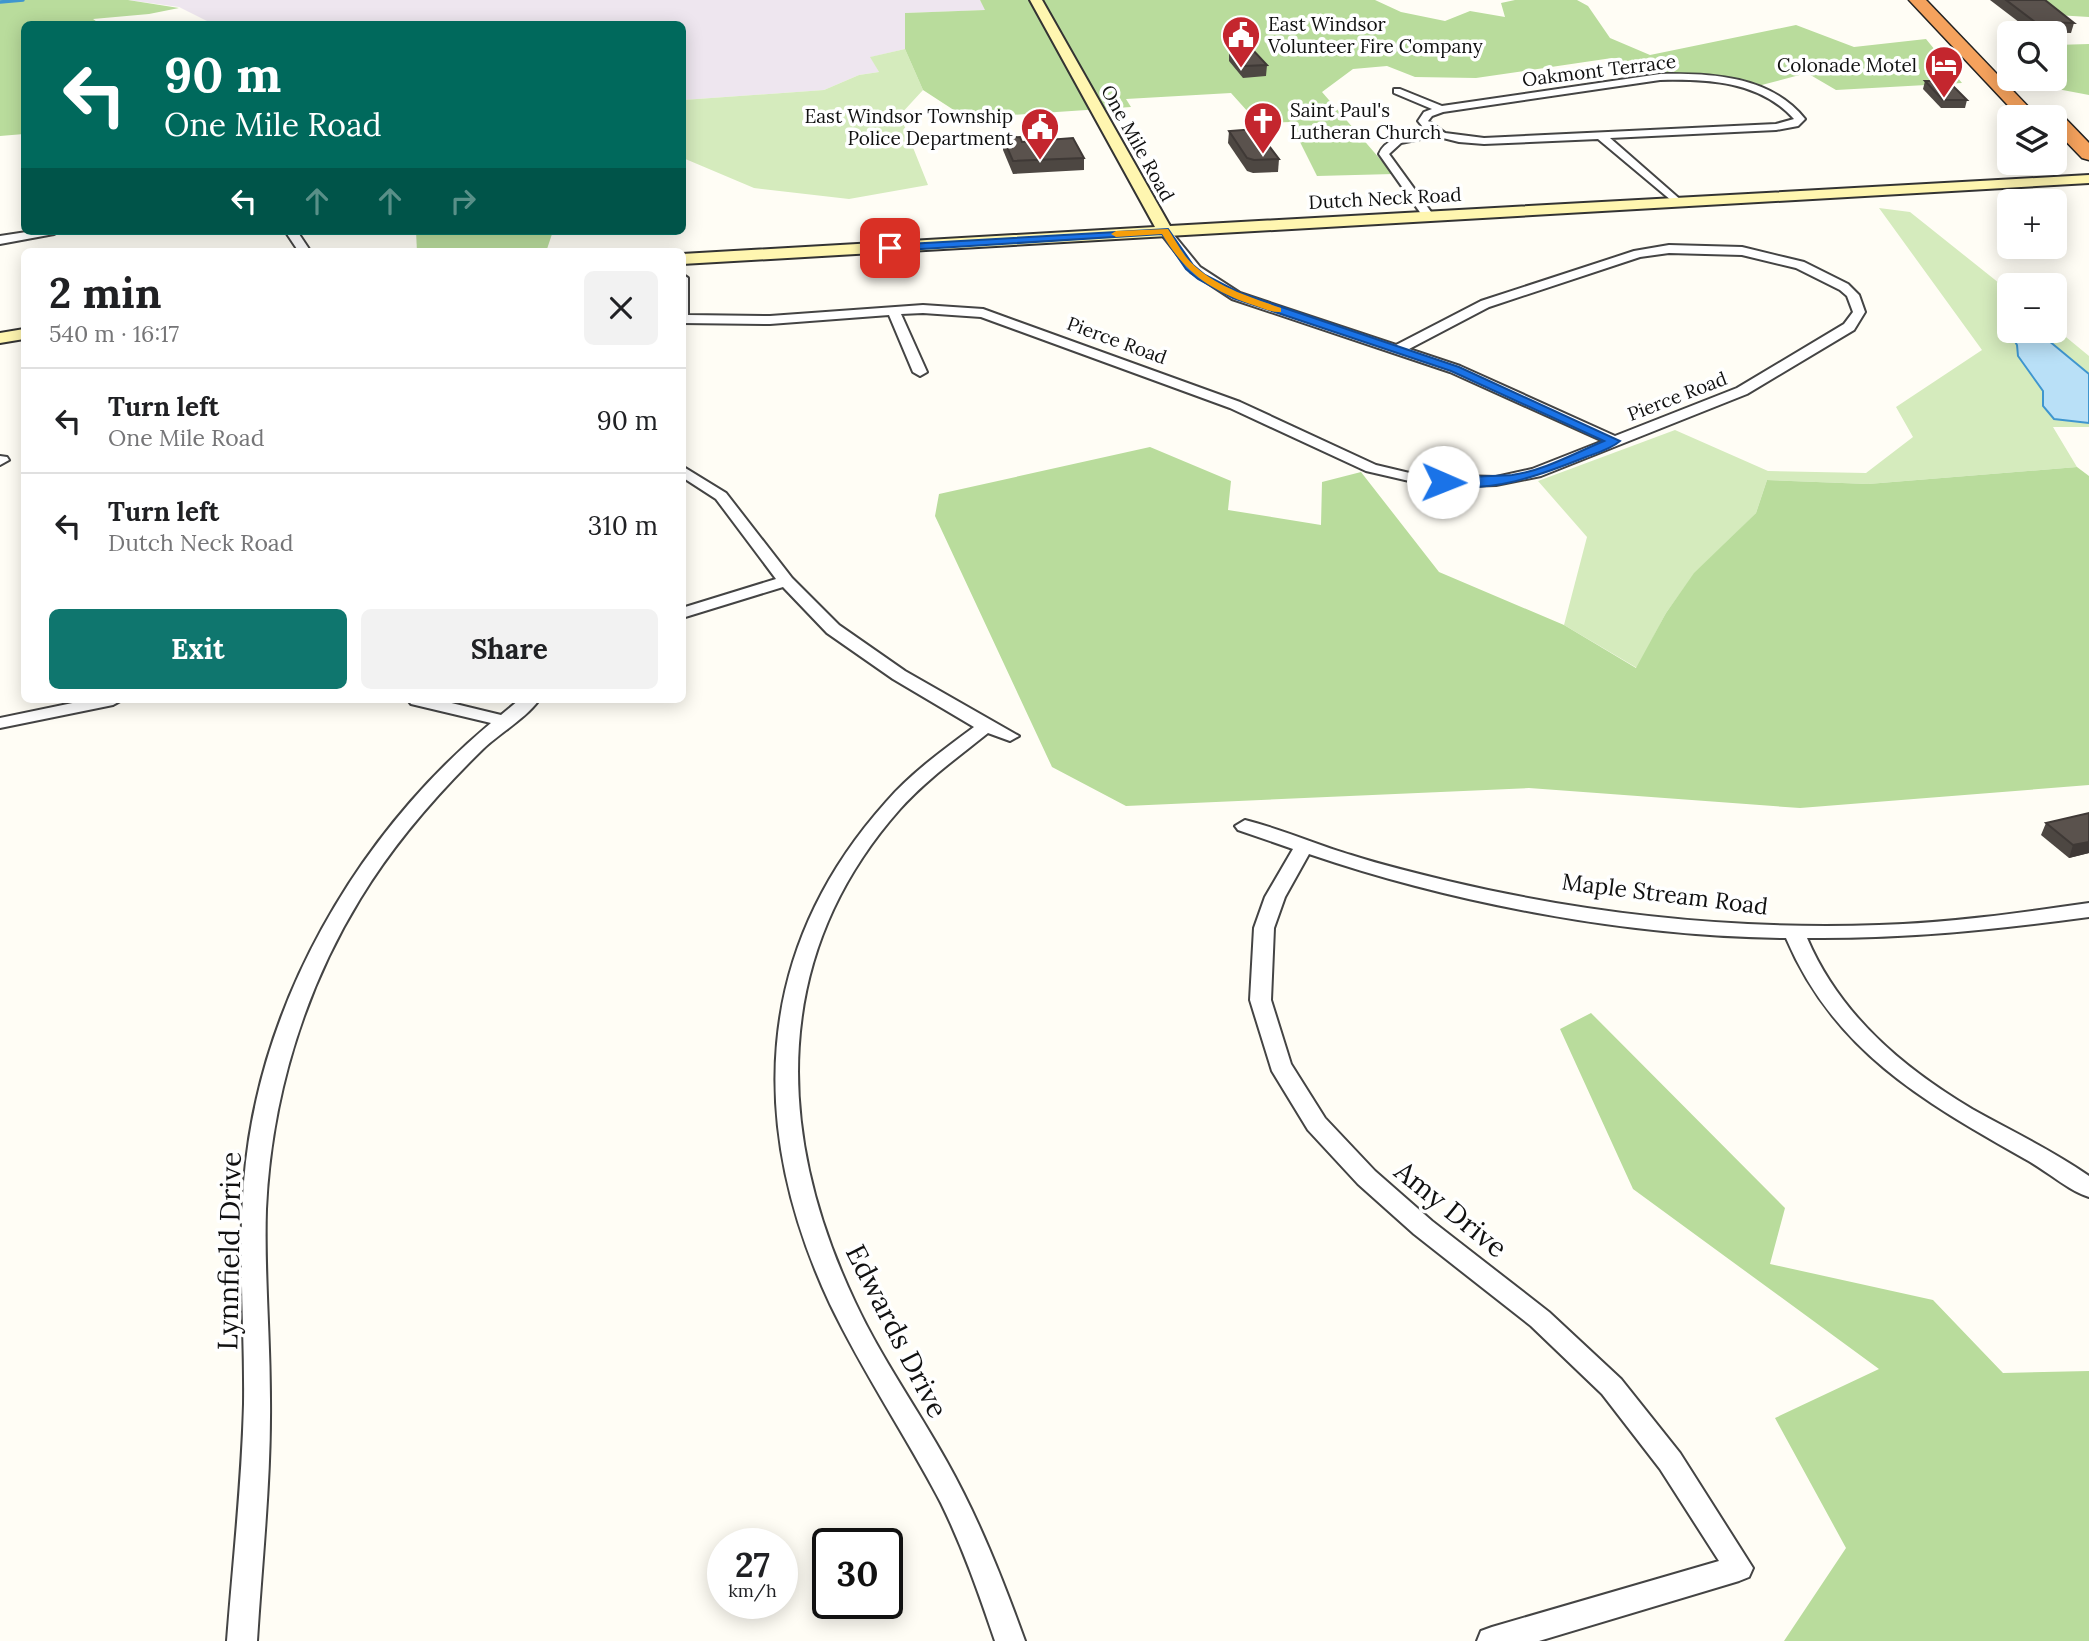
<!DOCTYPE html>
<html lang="en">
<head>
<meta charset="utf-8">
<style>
  body { margin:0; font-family:Lora,serif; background:#f2f2f2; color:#202124; height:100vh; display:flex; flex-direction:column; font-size:26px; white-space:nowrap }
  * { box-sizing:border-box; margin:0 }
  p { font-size:23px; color:#757577 }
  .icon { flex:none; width:38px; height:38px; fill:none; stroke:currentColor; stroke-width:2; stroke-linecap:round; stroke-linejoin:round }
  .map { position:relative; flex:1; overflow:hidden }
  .drawer { position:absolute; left:21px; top:248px; width:665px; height:455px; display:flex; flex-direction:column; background:#fff; border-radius:10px; box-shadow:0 4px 18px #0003 }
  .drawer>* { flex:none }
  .banner { position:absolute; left:21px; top:21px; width:665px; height:214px; border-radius:10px; box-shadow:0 4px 18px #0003; background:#00695c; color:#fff; overflow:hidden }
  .tools { position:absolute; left:1997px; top:21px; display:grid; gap:14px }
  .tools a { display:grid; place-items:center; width:70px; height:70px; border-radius:10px; background:#fff; box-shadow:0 4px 18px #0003; font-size:35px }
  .speed { position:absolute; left:707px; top:1528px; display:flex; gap:14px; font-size:35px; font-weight:700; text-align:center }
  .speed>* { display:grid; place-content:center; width:91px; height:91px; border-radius:50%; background:#fff; box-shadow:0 4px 18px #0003; line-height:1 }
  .speed small { font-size:18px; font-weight:400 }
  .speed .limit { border:4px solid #111; border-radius:10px; background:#fff; color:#111 }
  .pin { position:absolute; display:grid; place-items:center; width:60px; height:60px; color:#fff; margin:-30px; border-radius:14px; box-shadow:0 4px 10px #0006 }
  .me { position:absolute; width:77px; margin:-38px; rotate:91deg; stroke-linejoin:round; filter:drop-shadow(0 0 5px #0008) }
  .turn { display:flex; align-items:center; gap:24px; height:147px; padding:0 28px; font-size:32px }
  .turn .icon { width:91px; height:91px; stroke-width:2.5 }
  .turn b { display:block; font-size:49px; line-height:60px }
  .lanes { display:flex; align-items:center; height:66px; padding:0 28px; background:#0003; justify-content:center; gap:35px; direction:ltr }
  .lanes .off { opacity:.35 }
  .round { display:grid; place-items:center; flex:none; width:74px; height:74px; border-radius:10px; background:#f2f2f2 }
  .head { display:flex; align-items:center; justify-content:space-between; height:119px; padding:0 28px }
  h1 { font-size:42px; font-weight:700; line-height:52px }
  .button { display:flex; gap:14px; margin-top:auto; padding:14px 28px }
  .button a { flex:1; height:80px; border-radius:10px; background:#0f766e; color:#fff; font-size:28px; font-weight:700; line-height:80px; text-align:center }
  .button a+a { background:#f2f2f2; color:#202124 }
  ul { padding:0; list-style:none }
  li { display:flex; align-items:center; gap:21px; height:105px; padding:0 28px; border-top:2px solid #e0e0e0 }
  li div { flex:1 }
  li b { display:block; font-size:26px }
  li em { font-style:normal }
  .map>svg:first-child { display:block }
  .industrial { fill:#eee6ef }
  .green { fill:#d5ebbd }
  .forest { fill:#b9dc9c }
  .water { fill:#b9e0f7; stroke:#3f96cf; stroke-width:2 }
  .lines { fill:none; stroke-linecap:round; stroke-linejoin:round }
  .stream { stroke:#3f96cf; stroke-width:3.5 }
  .street-casing { stroke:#444; stroke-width:4 }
  .secondary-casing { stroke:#333; stroke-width:4 }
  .highway-casing { stroke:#222; stroke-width:3 }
  .street { fill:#fff; fill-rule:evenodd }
  .secondary { fill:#fff6b0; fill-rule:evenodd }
  .highway { fill:#f5a25d; fill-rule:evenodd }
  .wall { fill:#4d4742 }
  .shaded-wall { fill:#3f3936 }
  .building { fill:#5a524d; stroke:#3f3936; stroke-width:2 }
  .route { fill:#1a73e8; stroke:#114b97; stroke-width:2 }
  .slow { fill:#f59e0b }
  .labels { text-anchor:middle; stroke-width:7; stroke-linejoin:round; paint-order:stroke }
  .far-poi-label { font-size:19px; fill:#111; stroke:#fff; text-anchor:start }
  .far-street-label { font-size:19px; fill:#111; stroke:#fff }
  .street-label { font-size:23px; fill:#111; stroke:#fff }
  .near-street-label { font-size:28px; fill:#111; stroke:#fff }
</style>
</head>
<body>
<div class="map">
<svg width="2089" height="1641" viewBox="0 0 2089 1641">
  <rect width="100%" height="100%" fill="#fffdf5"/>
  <path class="industrial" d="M 128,0 L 980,0 L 986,10 L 905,13 L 905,49 L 871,57 L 879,72 L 859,75 L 824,90 L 683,100 L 682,24 L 213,24 L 179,7 Z"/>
  <g class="green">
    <path d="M 905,49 L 923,90 L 900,115 L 928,185 L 849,199 L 754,188 L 683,158 L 683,100 L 824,90 L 859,75 L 879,72 L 870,57 Z"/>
    <path d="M 1879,208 L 1910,212 L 2009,291 L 2009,331 L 2054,331 L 2055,328 L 2089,356 L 2089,427 L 2053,427 L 2077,467 L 1868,484 L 1767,480 L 1756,513 L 1694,574 L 1666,613 L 1637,668 L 1564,625 L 1587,537 L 1538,481 L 1675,430 L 1768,471 L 1866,473 L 1913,437 L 1896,407 L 1982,350 Z"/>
  </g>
  <g class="forest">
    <path d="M 0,0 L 128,0 L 179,8 L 149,14 L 93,19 L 100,24 L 24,24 L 24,134 L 0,136 Z"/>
    <path d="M 980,0 L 1375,0 L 1401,12 L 1445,21 L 1470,11 L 1505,17 L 1501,3 L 1515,0 L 1577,0 L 1588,6 L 1610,38 L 1650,55 L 1796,25 L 1854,47 L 1926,39 L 1962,83 L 1836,90 L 1807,73 L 1754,87 L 1679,76 L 1612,58 L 1476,78 L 1415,77 L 1387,66 L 1353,69 L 1322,92 L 1393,174 L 1317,176 L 1290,122 L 1258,123 L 1231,93 L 1126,99 L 1131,107 L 966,118 L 923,90 L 905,49 L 905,13 L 985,10 Z"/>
    <path d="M 2038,0 L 2089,0 L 2089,17 L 2056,15 L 2048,2 Z"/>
    <path d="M 2089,44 L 2089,95 L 2052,88 L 2041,79 L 2054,79 L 2055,45 Z"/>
    <path d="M 416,231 L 553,231 L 546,252 L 417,252 Z"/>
    <path d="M 1150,447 L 1231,481 L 1228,510 L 1321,525 L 1322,482 L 1361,472 L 1439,572 L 1564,625 L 1636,668 L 1666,613 L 1694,573 L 1756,513 L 1767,480 L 1868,484 L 2077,467 L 2089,476 L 2089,785 L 1800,808 L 1529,788 L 1126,806 L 1052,767 L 935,516 L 939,494 Z"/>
    <path d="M 1591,1013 L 1785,1208 L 1770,1264 L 1933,1300 L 2003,1373 L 2089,1371 L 2089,1641 L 1784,1641 L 1846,1548 L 1775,1418 L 1879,1369 L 1633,1189 L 1560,1029 Z"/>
  </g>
  <path class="water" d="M 2009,331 L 2037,331 L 2089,374 L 2089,423 L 2054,419 L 2043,406 L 2043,391 L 2018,356 L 2017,345 Z"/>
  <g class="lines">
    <path class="stream" d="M 0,2 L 23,0"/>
    <g class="street-casing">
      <g id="street">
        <path d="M 1660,74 C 1711,73 1771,76 1805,119 L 1798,126 L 1776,130 L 1610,138 L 1682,201 L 1684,203 L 1678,206 L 1598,139 L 1484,144 L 1459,142 L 1435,136 L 1401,143 L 1389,154 L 1434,216 L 1428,219 L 1424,218 L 1379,154 C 1386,136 1411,135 1427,132 L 1418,121 L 1424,112 L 1432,109 L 1394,93 L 1394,89 L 1400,89 L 1442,106 ZM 1660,80 C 1708,79 1760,81 1794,119 L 1776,124 L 1484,138 L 1445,133 L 1428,121 L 1432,116 L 1443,112 Z"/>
        <path d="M 1161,229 L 1169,229 L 1200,267 L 1240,293 L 1396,345 L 1481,301 L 1634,251 L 1669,245 L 1742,247 L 1804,262 L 1848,284 L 1859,295 L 1865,312 L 1854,330 L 1747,394 L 1541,476 L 1496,485 L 1469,486 L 1418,483 L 1366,471 L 1230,408 L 981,317 L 923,313 L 901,314 L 927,372 L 920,376 L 913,372 L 889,315 L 770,324 L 682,323 L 682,274 L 688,278 L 688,315 L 770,316 L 923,305 L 983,309 L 1240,402 L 1376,465 L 1418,475 L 1496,477 L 1532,469 L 1603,441 L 1450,372 L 1232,299 L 1191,272 L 1159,231 ZM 1669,253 L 1742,255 L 1796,268 L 1840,290 L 1847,296 L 1853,312 L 1844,324 L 1737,388 L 1615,436 L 1460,366 L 1409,349 L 1489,307 L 1640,257 Z"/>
        <path d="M 33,231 L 60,231 L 54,234 L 0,244 L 0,236 Z"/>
        <path d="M 285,231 L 297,231 L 311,252 L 299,252 Z"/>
        <path d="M 0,456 L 7,457 L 9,460 L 0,465 Z"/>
        <path d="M 682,466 L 726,493 L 792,578 L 839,625 L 905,671 L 1019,736 L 1010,741 L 988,733 C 958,757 926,780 900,809 C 770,956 775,1133 855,1302 C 881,1358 917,1408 947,1462 C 979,1519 1003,1580 1025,1641 L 995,1641 C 979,1594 963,1548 941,1503 C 906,1436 863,1373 830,1304 C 748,1128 752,952 886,802 C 911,773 943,750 974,727 L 893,679 L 827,633 L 783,587 L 682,618 L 682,608 L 776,579 L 716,499 L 682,477 Z"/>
        <path d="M 87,700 L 122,700 L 113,705 L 0,728 L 0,718 Z"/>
        <path d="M 408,700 L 439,700 L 501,715 L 519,700 L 539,700 C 525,719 501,732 483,749 C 437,794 394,843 360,899 C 303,992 271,1100 266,1209 C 264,1272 270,1335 270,1399 C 271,1480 262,1560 257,1641 L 227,1641 C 233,1562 242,1483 244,1404 C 245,1330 238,1256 244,1182 C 258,1005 356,836 491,723 L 411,704 Z"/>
        <path d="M 1245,820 C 1281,829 1315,844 1351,855 C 1382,865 1415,873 1448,881 C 1587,914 1735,930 1879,925 C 1949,923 2019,913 2089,903 L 2089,917 C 1993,930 1904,939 1807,938 C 1840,1015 1902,1067 1972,1109 C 2011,1131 2052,1150 2089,1176 L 2089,1197 C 2067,1190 2046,1170 2025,1159 C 1923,1101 1834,1051 1786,938 C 1631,937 1456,904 1309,854 L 1285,897 L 1274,928 L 1271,1000 L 1291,1064 L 1325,1118 L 1375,1171 L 1432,1221 L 1549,1312 L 1621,1379 L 1680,1453 L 1753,1568 L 1749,1577 L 1739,1581 L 1539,1641 L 1477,1641 L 1481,1631 L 1492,1627 L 1719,1561 L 1660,1469 L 1602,1394 L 1531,1326 L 1414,1234 L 1358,1184 L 1308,1130 L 1272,1071 L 1250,1000 L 1254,928 L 1265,897 L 1293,849 L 1238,830 L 1235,826 Z"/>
      </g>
    </g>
    <g class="secondary-casing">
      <g id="secondary">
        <path d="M 1030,0 L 1042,0 L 1170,226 L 2089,175 L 2089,183 L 682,264 L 682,254 L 1155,227 Z"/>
        <path d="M 24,329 L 24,339 L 0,343 L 0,333 Z"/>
      </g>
    </g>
    <g class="highway-casing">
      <g id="highway">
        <path d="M 1909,0 L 1926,0 L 2038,117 L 2019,117 Z"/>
        <path d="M 2054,112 L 2061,114 L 2089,143 L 2089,160 L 2082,158 L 2054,129 L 2054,117 L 2045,117 Z"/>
      </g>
    </g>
    <use href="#street" class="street"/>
    <use href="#secondary" class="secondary"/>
    <use href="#highway" class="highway"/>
  </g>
  <g class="wall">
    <path d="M 1990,0 L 2045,0 L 2074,23 L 2071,33 L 2032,32 Z"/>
    <path d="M 1229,49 L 1267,65 L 1266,76 L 1243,78 L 1229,61 Z"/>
    <path d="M 1925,81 L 1967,100 L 1965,108 L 1941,108 L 1923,89 Z"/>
    <path d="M 1229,131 L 1279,159 L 1278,172 L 1253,173 L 1247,171 L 1228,143 Z"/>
    <path d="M 1003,138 L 1084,158 L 1084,170 L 1013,174 L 1003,150 Z"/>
    <path d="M 2046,823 L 2089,853 L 2069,858 L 2041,835 Z"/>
  </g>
  <path class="shaded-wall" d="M 2089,842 L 2089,853 L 2069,858 L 2073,845 Z"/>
  <g class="building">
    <path d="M 2006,0 L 2045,0 L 2074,23 L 2035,22 Z"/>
    <path d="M 1251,48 L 1267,65 L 1244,66 L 1229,49 Z"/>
    <path d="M 1925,81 L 1948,81 L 1967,100 L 1943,100 Z"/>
    <path d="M 1256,129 L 1279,159 L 1254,160 L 1247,158 L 1229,131 Z"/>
    <path d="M 1020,137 L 1022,142 L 1073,138 L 1084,158 L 1013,161 L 1003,138 Z"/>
    <path d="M 2089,813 L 2089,842 L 2073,845 L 2046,823 Z"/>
  </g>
  <path class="route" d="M 1168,229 L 1193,265 L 1205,275 L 1240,293 L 1459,367 L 1620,441 C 1611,449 1597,453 1586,457 C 1541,475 1489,495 1439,484 L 1437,482 C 1443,477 1498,476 1512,475 C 1543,471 1575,453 1604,441 L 1451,371 L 1233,298 L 1198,279 L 1186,269 L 1162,234 L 890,251 L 885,248 L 890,245 Z"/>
  <path class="slow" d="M 1168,229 C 1174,238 1179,248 1186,257 C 1210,285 1247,296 1281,308 L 1281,312 C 1271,313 1260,307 1250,304 C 1208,289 1185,272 1162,234 L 1116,237 L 1111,234 L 1116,231 Z"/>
  <defs>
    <g id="civic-pin" transform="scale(2.0125)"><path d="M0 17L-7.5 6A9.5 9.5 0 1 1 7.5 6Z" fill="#c4262e" stroke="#fff"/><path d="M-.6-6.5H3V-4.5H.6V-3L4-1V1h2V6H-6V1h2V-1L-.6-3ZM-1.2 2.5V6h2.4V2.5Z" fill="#fff"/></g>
    <g id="hotel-pin" transform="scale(2.0125)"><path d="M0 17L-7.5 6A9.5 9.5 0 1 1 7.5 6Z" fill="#c4262e" stroke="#fff"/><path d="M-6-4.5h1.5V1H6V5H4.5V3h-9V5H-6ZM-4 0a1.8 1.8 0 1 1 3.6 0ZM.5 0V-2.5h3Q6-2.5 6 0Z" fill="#fff"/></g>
    <g id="church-pin" transform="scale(2.0125)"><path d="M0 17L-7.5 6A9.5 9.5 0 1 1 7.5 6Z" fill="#c4262e" stroke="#fff"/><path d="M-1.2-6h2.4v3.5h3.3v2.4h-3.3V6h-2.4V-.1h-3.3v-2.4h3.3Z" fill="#fff"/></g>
  </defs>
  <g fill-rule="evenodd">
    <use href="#civic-pin" x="1241" y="35"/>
    <use href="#hotel-pin" x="1944" y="65"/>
    <use href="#church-pin" x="1263" y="121"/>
    <use href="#civic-pin" x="1040" y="127"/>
  </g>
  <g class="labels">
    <g class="far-poi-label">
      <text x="1268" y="31">East Windsor<tspan x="1268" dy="22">Volunteer Fire Company</tspan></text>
      <text x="1917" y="72" text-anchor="end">Colonade Motel</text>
      <text x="1290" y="117">Saint Paul's<tspan x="1290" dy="22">Lutheran Church</tspan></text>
      <text x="1013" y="123" text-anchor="end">East Windsor Township<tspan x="1013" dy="22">Police Department</tspan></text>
    </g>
    <g class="far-street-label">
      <text transform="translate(1599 70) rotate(-7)" y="7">Oakmont Terrace</text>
      <text transform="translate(1138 143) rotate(61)" y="7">One Mile Road</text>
      <text transform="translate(1385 198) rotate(-3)" y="7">Dutch Neck Road</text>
      <text transform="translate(1117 340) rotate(20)" y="7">Pierce Road</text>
      <text transform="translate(1677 396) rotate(-21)" y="7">Pierce Road</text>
    </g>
    <g class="street-label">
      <text transform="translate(1665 894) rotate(7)" y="8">Maple Stream Road</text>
    </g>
    <g class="near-street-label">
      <text transform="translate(1451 1209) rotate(39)" y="10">Amy Drive</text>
      <text transform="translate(229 1251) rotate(-89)" y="10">Lynnfield Drive</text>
      <text transform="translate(897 1331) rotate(63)" y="10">Edwards Drive</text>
    </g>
  </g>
</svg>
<div class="tools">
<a><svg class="icon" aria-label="search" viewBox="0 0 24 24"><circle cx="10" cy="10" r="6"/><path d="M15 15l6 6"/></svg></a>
<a><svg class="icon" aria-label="layers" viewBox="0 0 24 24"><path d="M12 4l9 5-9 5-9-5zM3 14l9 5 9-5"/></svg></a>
<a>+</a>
<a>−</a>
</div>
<div class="speed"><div>27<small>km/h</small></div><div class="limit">30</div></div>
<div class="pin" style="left:890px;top:248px;background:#d93025"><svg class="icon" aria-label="arrive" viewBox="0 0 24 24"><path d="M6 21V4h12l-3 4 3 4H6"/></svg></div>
<svg class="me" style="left:1443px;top:482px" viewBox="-20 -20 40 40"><circle r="19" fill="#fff"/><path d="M0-13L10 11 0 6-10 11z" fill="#1a73e8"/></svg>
<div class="banner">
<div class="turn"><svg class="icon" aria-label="left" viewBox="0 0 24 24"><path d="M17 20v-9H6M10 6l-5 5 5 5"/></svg><div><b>90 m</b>One Mile Road</div></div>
<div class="lanes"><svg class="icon" aria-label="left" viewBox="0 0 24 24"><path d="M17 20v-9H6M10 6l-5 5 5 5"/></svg><svg class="icon off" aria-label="ahead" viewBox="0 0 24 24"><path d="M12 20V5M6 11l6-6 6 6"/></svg><svg class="icon off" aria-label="ahead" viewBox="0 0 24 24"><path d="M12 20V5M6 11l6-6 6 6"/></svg><svg class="icon off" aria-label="right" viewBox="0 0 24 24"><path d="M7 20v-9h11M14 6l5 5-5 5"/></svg></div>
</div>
<section class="drawer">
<div class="head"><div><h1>2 min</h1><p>540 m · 16:17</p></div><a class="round"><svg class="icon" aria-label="close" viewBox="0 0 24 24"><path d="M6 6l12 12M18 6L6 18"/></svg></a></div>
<ul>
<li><svg class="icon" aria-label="left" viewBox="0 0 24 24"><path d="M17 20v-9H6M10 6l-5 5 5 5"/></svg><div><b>Turn left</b><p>One Mile Road</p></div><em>90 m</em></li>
<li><svg class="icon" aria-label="left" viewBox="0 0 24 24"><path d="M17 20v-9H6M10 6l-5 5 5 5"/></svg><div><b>Turn left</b><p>Dutch Neck Road</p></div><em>310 m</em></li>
</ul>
<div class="button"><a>Exit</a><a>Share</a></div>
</section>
</div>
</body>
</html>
